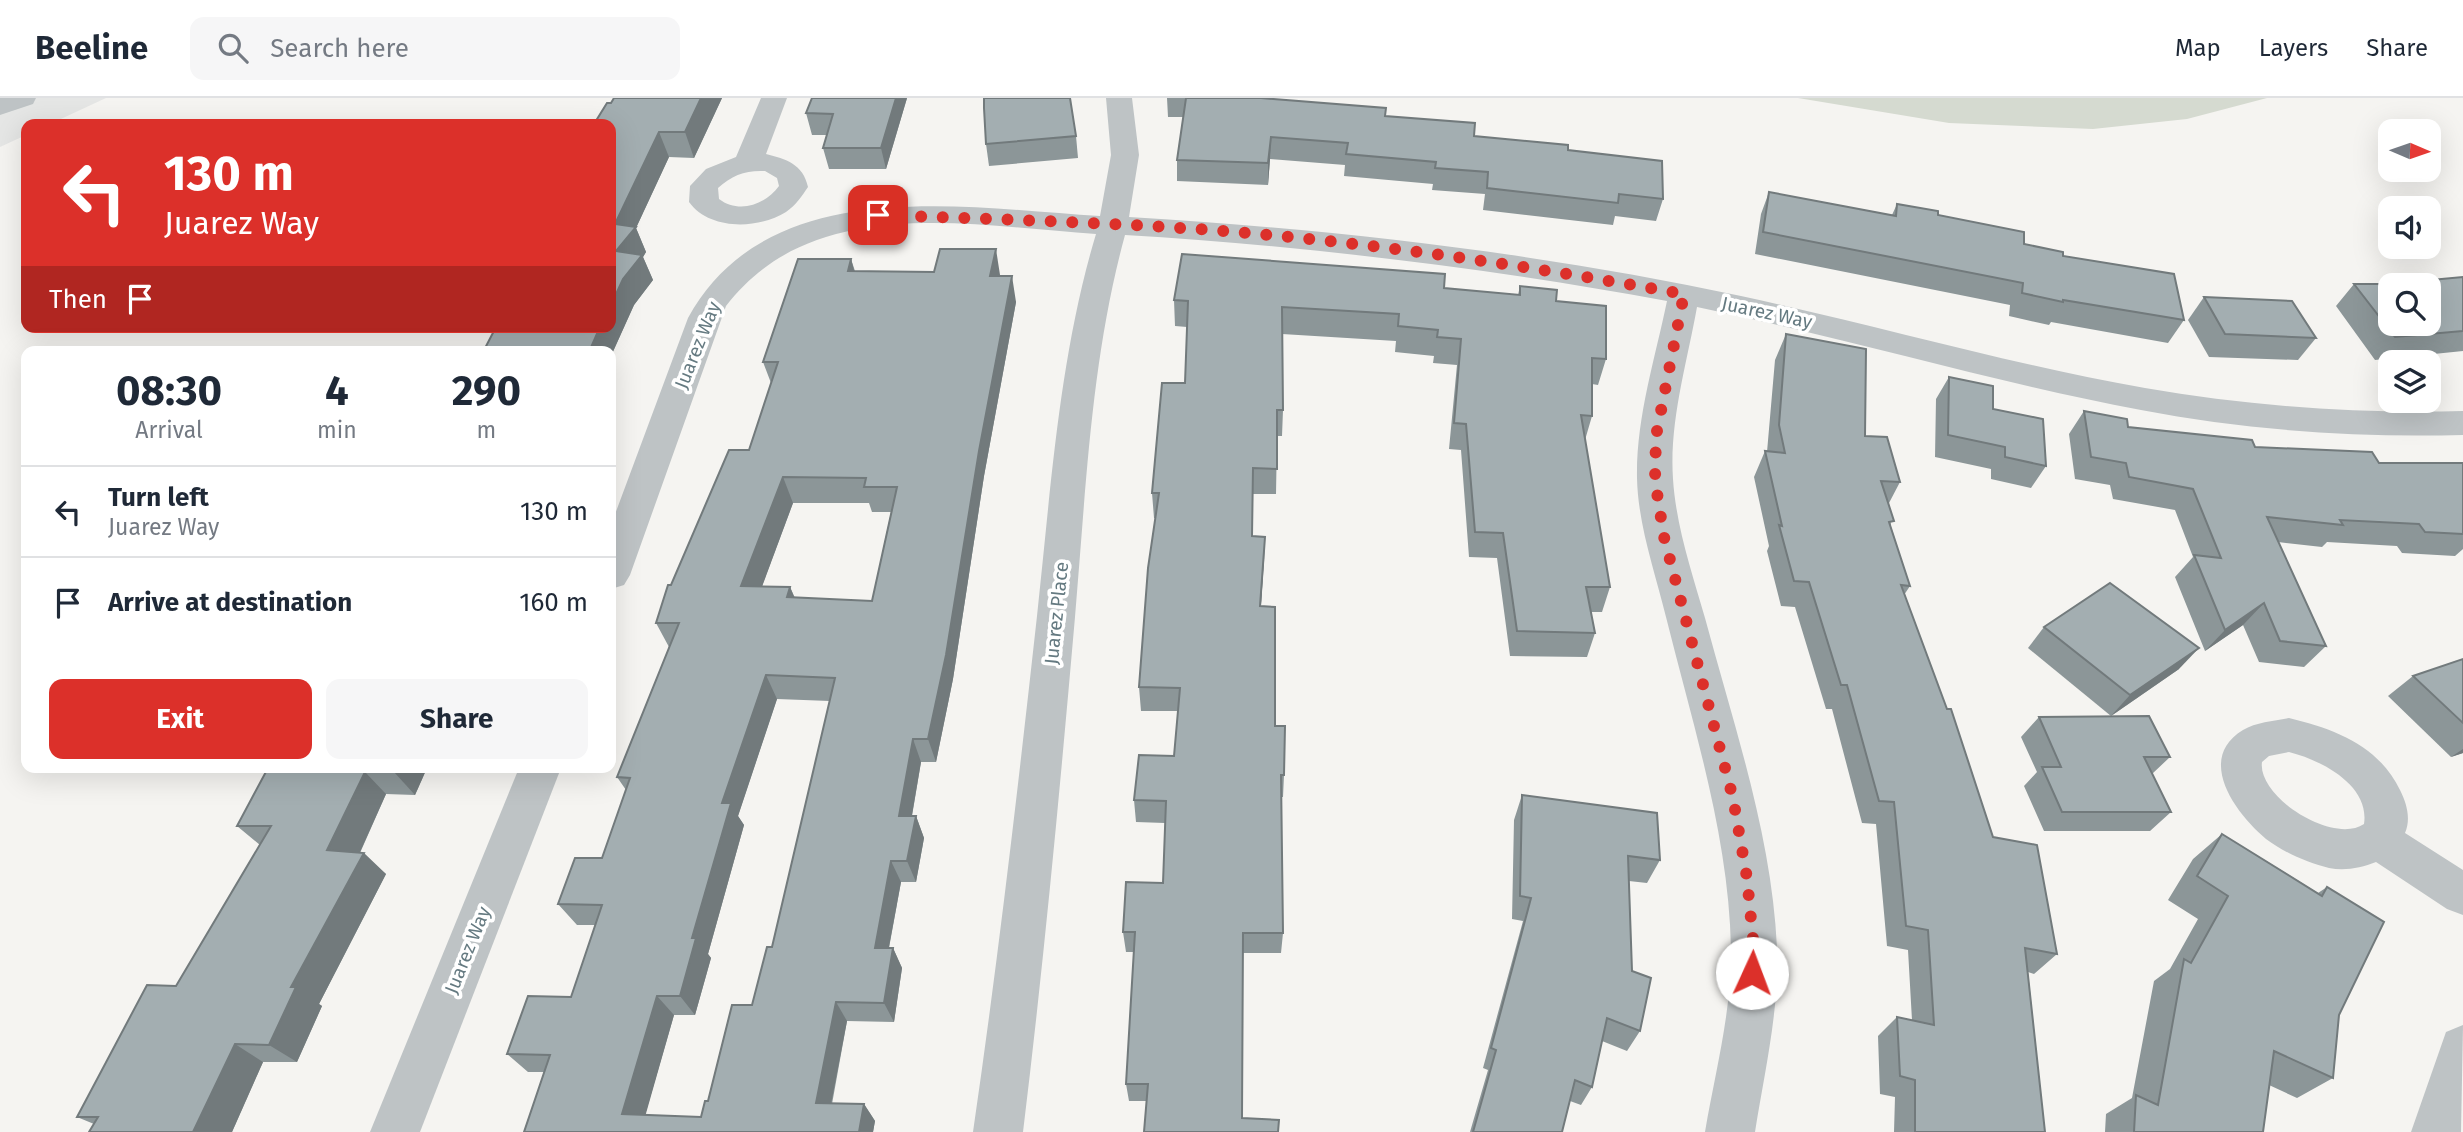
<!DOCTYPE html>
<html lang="en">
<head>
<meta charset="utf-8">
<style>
  body { margin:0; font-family:"Fira Sans",sans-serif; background:#f6f6f7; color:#1f2937; height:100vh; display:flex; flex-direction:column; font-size:26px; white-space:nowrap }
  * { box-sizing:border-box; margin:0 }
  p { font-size:23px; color:#747a83 }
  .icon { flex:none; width:38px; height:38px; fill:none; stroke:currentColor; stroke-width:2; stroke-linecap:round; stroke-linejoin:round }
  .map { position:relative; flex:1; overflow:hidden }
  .side { position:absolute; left:21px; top:248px; width:595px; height:427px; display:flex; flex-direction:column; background:#fff; border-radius:14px; box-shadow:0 7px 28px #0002 }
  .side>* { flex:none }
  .hud { position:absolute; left:21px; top:21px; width:595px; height:214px; border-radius:14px; box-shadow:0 7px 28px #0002; background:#dc302a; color:#fff; overflow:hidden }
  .needle { width:46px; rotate:92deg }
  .controls { position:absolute; left:2378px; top:21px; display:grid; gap:14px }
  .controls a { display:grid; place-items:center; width:63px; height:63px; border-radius:14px; background:#fff; box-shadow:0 7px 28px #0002; font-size:35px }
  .pin { position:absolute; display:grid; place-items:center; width:60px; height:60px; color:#fff; margin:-30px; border-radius:14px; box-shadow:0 4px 10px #0006 }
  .me { position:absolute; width:77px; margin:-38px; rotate:2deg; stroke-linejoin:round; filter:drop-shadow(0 0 5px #0008) }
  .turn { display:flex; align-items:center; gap:24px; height:147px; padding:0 28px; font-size:32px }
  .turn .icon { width:91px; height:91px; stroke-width:2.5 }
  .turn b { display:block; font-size:49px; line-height:60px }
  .then { display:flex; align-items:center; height:66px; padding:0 28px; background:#0003; gap:14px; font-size:26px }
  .eta { display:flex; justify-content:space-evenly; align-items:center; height:119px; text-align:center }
  .eta b { font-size:42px; font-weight:700; line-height:49px }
  .action { display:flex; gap:14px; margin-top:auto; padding:14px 28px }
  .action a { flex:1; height:80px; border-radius:14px; background:#dc302a; color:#fff; font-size:28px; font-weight:700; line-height:80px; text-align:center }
  .action a+a { background:#f6f6f7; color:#1f2937 }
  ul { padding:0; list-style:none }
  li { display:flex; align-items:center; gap:21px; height:91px; padding:0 28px; border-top:2px solid #e0e1e3 }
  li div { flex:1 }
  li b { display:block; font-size:26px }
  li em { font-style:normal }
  header { display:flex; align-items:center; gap:42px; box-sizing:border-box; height:98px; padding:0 35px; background:#fff; border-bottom:2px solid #e0e1e3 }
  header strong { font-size:33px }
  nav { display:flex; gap:38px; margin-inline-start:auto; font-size:24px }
  .search { width:490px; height:63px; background:#f6f6f7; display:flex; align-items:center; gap:18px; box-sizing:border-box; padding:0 24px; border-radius:14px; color:#747a83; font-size:26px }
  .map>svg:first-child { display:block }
  .built { fill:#e5e6e5 }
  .green { fill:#d5dad0 }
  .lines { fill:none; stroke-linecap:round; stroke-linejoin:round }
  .minor { fill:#bec3c5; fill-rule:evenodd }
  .wall { fill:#8c9698; fill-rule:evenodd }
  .shaded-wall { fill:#727a7c }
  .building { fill:#a3aeb1; stroke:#727a7c; stroke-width:2; fill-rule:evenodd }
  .route { stroke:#dc302a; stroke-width:12; stroke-dasharray:0 21.6 }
  .labels { text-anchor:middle; stroke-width:7; stroke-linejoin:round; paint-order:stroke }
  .street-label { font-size:19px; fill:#657a81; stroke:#fff }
</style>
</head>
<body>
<header>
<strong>Beeline</strong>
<div class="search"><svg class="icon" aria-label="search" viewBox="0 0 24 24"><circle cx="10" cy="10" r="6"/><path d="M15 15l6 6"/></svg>Search here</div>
<nav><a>Map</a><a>Layers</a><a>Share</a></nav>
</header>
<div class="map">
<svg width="2463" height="1034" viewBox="0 0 2463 1034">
  <rect width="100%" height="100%" fill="#f5f4f1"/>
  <path class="built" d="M 0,0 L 106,0 L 50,26 L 26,26 L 26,37 L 0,49 Z"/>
  <path class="green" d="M 1798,0 L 2267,0 L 2187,21 L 2093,31 L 1949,25 Z"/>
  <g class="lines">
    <g class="minor">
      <path d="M 0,0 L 36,0 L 33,6 L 0,17 Z"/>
      <path d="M 761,0 L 787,0 L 766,56 C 786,61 803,66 808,89 C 802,98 796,107 786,114 C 759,131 710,133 689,104 L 690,88 L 706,71 L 736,59 ZM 765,73 L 777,80 L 779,88 C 765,107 739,116 719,101 L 718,90 C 732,77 746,72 765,73 Z"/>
      <path d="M 1106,0 L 1132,0 L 1139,57 L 1129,119 C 1334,131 1540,155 1741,198 C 1876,227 2009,266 2145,290 C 2249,308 2358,316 2463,313 L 2463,337 C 2356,340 2246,332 2141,312 C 1992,284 1846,240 1697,209 C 1687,265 1669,324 1673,381 C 1676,428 1692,475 1705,520 C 1734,628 1772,738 1777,850 C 1780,908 1764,977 1755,1034 L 1705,1034 C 1715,975 1732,912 1731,851 C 1729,738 1693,628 1666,519 C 1655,474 1638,427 1637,380 C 1636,320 1655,261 1667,203 C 1488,170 1307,148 1125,137 C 1091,261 1086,391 1075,519 C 1060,691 1044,862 1023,1034 L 973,1034 C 998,862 1018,690 1037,518 C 1051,390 1059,259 1096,136 C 972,128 813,94 726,208 L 630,477 L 624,487 L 611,491 L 611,427 L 688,220 C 768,74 963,110 1100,118 L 1111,57 Z"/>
      <path d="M 2289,620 C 2335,631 2379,648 2400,692 C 2407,706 2411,721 2405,735 L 2463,772 L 2463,817 L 2447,811 L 2376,764 C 2361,770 2345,773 2329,770 C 2308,765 2283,754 2266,741 C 2236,716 2195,661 2243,632 C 2256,624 2274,623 2289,620 ZM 2289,654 C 2321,662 2370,687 2364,726 C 2333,747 2257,699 2262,664 L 2269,658 Z"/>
      <path d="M 519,670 L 561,670 L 420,1034 L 370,1034 Z"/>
      <path d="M 2463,927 L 2461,1034 L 2411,1034 L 2446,934 Z"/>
    </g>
  </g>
  <g class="wall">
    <path d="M 614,0 L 722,0 L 694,60 L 669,59 L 636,130 L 646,154 L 643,159 L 653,182 L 634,207 L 611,258 L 611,5 Z"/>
    <path d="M 907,0 L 886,71 L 829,71 L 823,50 L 827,37 L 812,37 L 806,15 Z"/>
    <path d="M 1167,0 L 1261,0 L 1385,18 L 1474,38 L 1568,52 L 1663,101 L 1656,123 L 1615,118 L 1613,127 L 1483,112 L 1485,96 L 1432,92 L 1433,86 L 1344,78 L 1345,67 L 1270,61 L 1268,87 L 1177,83 L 1177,62 L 1183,19 L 1168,19 Z"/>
    <path d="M 1076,38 L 1078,60 L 989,68 L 986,46 Z"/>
    <path d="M 1769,94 L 1892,117 L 1897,106 L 1938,117 L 2063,158 L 2184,222 L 2168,245 L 2051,224 L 2049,227 L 2009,218 L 2010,207 L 1755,156 L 1761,116 Z"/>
    <path d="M 851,161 L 855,173 L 1000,178 L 1016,204 L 984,378 L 953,581 L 936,664 L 921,664 L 912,718 L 916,718 L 924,740 L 916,784 L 901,784 L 889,850 L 893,850 L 902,870 L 894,924 L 847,923 L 832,1006 L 864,1006 L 875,1023 L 873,1034 L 524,1034 L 544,974 L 528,974 L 507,956 L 571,899 L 596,827 L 577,827 L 558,806 L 602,760 L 626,692 L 617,679 L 669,549 L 656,525 L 671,487 L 749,352 L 771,285 L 763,264 ZM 793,405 L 869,405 L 872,414 L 891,414 L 872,503 L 795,500 L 790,489 L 762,488 ZM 777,601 L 830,603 L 772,849 L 752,907 L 701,1019 L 645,1017 L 674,917 L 695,917 L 711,860 L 708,856 L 744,727 L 738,718 Z"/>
    <path d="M 2463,179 L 2463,253 L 2375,262 L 2336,208 L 2354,186 L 2388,186 Z"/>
    <path d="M 1520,188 L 1556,203 L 1606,261 L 1598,287 L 1592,286 L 1592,318 L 1585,342 L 1610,489 L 1602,514 L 1591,514 L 1595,535 L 1587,559 L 1510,558 L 1497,460 L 1469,459 L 1461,352 L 1449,351 L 1457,267 L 1433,265 L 1434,258 L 1395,254 L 1396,243 L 1282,236 L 1283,312 L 1282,338 L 1277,338 L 1276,396 L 1252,396 L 1252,438 L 1265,439 L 1261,508 L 1275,628 L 1284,677 L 1283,699 L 1281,699 L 1283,835 L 1281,855 L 1243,855 L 1242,1020 L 1278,1034 L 1147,1003 L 1129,1003 L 1126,986 L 1134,854 L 1126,854 L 1123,834 L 1163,785 L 1165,725 L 1136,724 L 1134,702 L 1174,658 L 1178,613 L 1141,613 L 1139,589 L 1155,420 L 1154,420 L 1152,395 L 1185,285 L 1187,229 L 1175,228 L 1174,202 L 1444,190 L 1518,197 Z"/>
    <path d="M 2204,199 L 2316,240 L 2298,262 L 2209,259 L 2188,222 Z"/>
    <path d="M 1786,236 L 1900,384 L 1889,405 L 1891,429 L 1910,488 L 1904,497 L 1993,739 L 2057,856 L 2034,876 L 2028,874 L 2045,1034 L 1894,1034 L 1895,999 L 1880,996 L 1878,938 L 1897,919 L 1912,922 L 1908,852 L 1887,848 L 1876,726 L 1862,725 L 1832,611 L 1826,611 L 1795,509 L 1781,508 L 1767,453 L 1769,448 L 1754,379 L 1765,353 L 1767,354 L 1775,262 Z"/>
    <path d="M 1949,279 L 1993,311 L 2046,368 L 2031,390 L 1991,381 L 1991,371 L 1935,359 L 1936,301 Z"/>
    <path d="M 2084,313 L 2128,329 L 2255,349 L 2379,365 L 2463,365 L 2463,451 L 2455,458 L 2402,455 L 2397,448 L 2327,444 L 2322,449 L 2278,444 L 2326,548 L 2304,569 L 2259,564 L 2243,527 L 2205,553 L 2175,479 L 2193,459 L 2175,412 L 2113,401 L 2110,387 L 2075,381 L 2069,336 Z"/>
    <path d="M 2044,529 L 2179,571 L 2111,618 L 2028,550 Z"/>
    <path d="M 2463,561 L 2463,655 L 2451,659 L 2388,598 L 2413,578 Z"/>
    <path d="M 2039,619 L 2170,659 L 2152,676 L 2171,714 L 2150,733 L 2044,733 L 2024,688 L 2037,674 L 2021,639 Z"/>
    <path d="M 268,670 L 427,670 L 415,697 L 386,696 L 360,755 L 386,776 L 319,906 L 322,908 L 297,964 L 263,964 L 232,1034 L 89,1034 L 94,1026 L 77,1019 L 176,888 L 260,747 L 237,728 Z"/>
    <path d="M 1522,697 L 1660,762 L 1647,785 L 1629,783 L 1632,873 L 1640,933 L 1627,953 L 1602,943 L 1592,989 L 1581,1007 L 1570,1003 L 1562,1034 L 1470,1034 L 1488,972 L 1483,970 L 1523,823 L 1512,821 L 1514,722 Z"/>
    <path d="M 2222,736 L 2318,795 L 2327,789 L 2339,917 L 2333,980 L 2297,1000 L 2269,987 L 2263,1034 L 2105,1034 L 2106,1016 L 2132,1000 L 2154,883 L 2170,871 L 2198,821 L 2168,802 L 2193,761 Z"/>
  </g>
  <g class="shaded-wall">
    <path d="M 701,0 L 722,0 L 694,60 L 685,34 Z"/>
    <path d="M 896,0 L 907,0 L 886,71 L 881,50 Z"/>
    <path d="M 659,34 L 669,59 L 636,130 L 646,154 L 643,159 L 653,182 L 634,207 L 611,258 L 611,254 L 589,254 L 600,229 L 611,229 L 611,207 L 616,153 L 615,126 Z"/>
    <path d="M 1271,39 L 1270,61 L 1268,87 L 1268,65 Z"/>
    <path d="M 996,151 L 1000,177 L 990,178 Z"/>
    <path d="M 851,161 L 858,187 L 848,173 Z"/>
    <path d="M 1012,178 L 1016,204 L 984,378 L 953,581 L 936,664 L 928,641 L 979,353 Z"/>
    <path d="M 783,379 L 793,405 L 753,513 L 741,488 Z"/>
    <path d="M 1265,439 L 1264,464 L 1259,533 L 1260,508 Z"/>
    <path d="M 790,489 L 800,513 L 787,499 Z"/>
    <path d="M 2264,505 L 2243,527 L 2205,553 L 2225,532 Z"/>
    <path d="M 2199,550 L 2179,571 L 2111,618 L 2130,597 Z"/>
    <path d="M 766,577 L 777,601 L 738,718 L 744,727 L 708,856 L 711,860 L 695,917 L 680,898 L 722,705 Z"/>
    <path d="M 913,641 L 921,664 L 908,740 L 899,718 Z"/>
    <path d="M 2463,651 L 2463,655 L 2451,659 Z"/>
    <path d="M 396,670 L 427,670 L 415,697 L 394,674 Z"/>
    <path d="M 365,674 L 386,696 L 351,774 L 327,752 Z"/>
    <path d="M 916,718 L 924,740 L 916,784 L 907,763 Z"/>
    <path d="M 364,755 L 386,776 L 319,906 L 322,908 L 297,964 L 269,947 L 291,889 Z"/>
    <path d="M 891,763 L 901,784 L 885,870 L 875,850 Z"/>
    <path d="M 893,850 L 902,870 L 894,924 L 884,905 Z"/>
    <path d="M 657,898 L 674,917 L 641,1033 L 622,1016 Z"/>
    <path d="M 836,904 L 847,923 L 828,1022 L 816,1005 Z"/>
    <path d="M 235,946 L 263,964 L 232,1034 L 193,1034 Z"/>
    <path d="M 864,1006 L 875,1023 L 873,1034 L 859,1034 Z"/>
  </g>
  <g class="building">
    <path d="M 614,0 L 701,0 L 685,34 L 659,34 L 615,126 L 636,129 L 616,153 L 642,157 L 623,181 L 611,207 L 611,26 L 594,26 L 607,5 L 611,5 Z"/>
    <path d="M 812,0 L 896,0 L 881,50 L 823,50 L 833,16 L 806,15 Z"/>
    <path d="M 984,0 L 1070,0 L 1076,38 L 986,46 L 984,10 Z"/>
    <path d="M 1186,0 L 1261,0 L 1386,10 L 1385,18 L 1475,25 L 1474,38 L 1568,47 L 1568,52 L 1662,63 L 1663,101 L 1619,96 L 1618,105 L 1487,90 L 1488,74 L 1435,70 L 1436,64 L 1346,56 L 1348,45 L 1271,39 L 1268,65 L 1177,62 Z"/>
    <path d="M 1769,94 L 1896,118 L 1897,106 L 1938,113 L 1938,117 L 2024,134 L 2024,146 L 2063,154 L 2063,158 L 2174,176 L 2184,222 L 2063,202 L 2063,204 L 2022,195 L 2023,185 L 1763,134 Z"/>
    <path d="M 940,151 L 996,151 L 990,178 L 1012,178 L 979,353 L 946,557 L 928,641 L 913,641 L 899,718 L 916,718 L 907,763 L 891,763 L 875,850 L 893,850 L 884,905 L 836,904 L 816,1005 L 864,1006 L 859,1034 L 524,1034 L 550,957 L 507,956 L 528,898 L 571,899 L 602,807 L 558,806 L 575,760 L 602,760 L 630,680 L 617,679 L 679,525 L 656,525 L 668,487 L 671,487 L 729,352 L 749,352 L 778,264 L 763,264 L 798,161 L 851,161 L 848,173 L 934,174 ZM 783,379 L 866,380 L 864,389 L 897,389 L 872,503 L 787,499 L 790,489 L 741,488 ZM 766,577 L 835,580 L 772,849 L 767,849 L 752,907 L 732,907 L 708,1003 L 705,1003 L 701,1019 L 622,1016 L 657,898 L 680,898 L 696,840 L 692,840 L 731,705 L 722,705 Z"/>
    <path d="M 1182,156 L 1445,176 L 1444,190 L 1520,197 L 1520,188 L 1557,192 L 1556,203 L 1606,208 L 1606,261 L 1592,260 L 1592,318 L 1581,317 L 1610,489 L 1586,489 L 1595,535 L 1517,533 L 1503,435 L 1475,434 L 1466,326 L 1454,325 L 1461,241 L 1437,239 L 1438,232 L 1398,228 L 1399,216 L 1282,209 L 1283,312 L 1277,312 L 1277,371 L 1253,370 L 1252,438 L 1265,439 L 1260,508 L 1275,509 L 1275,628 L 1285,628 L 1284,677 L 1281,677 L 1283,835 L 1243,835 L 1242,1020 L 1279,1022 L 1278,1034 L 1144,1034 L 1148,986 L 1126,986 L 1135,834 L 1123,834 L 1126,784 L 1163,785 L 1166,703 L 1134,702 L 1139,657 L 1174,658 L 1180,590 L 1139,589 L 1148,470 L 1159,395 L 1152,395 L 1162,285 L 1185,285 L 1188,203 L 1174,202 Z"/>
    <path d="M 2463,179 L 2463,233 L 2395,239 L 2354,186 L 2388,186 ZM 2390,187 L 2429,187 L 2429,226 L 2390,226 Z"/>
    <path d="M 2204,199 L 2292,203 L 2316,240 L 2225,236 Z"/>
    <path d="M 496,229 L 600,229 L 589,254 L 483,254 Z"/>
    <path d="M 1786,236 L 1866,251 L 1865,338 L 1887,339 L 1900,384 L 1881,383 L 1894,423 L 1889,424 L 1910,488 L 1901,487 L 1947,611 L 1951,611 L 1993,739 L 2037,747 L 2057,856 L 2025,850 L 2045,1034 L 1915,1034 L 1915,982 L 1900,978 L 1897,919 L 1934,927 L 1928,832 L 1906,828 L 1894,704 L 1879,703 L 1847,587 L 1841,587 L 1809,484 L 1794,483 L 1779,427 L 1782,428 L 1765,353 L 1785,355 L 1779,327 Z"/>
    <path d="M 1949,279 L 1993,288 L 1993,311 L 2043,321 L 2046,368 L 2005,359 L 2005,349 L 1948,337 Z"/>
    <path d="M 2084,313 L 2127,321 L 2128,329 L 2252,342 L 2255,349 L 2372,354 L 2379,365 L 2463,365 L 2463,436 L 2425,434 L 2419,426 L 2340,422 L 2343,427 L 2267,419 L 2326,548 L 2280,543 L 2264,505 L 2225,532 L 2194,457 L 2221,460 L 2193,391 L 2129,379 L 2126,365 L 2091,359 Z"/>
    <path d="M 2110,485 L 2199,550 L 2130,597 L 2044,529 Z"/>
    <path d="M 2463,561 L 2463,625 L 2413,578 Z"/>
    <path d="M 2149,618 L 2170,659 L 2144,659 L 2171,714 L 2062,714 L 2042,669 L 2061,669 L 2039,619 Z"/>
    <path d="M 268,670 L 396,670 L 394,674 L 365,674 L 327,752 L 364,755 L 291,889 L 296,889 L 269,947 L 235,946 L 193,1034 L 89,1034 L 98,1019 L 77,1019 L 147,887 L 176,888 L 271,728 L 237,728 Z"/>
    <path d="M 1522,697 L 1657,715 L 1660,762 L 1628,758 L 1632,873 L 1651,880 L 1640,933 L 1607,920 L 1592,989 L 1575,982 L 1562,1034 L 1473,1034 L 1496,952 L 1491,950 L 1531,800 L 1520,798 Z"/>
    <path d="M 2222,736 L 2322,798 L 2327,789 L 2384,824 L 2339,917 L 2333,980 L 2274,953 L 2263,1034 L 2134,1034 L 2136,997 L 2158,1007 L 2184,861 L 2191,865 L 2228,798 L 2197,778 Z"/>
  </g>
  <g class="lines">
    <path class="route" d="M 878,117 C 989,121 1100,124 1211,132 C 1370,144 1527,168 1684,196 L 1656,338 L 1655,382 L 1664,439 L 1733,700 L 1747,780 L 1754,852 L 1752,875"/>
  </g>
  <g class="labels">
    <g class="street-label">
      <text transform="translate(1767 214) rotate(12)" y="7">Juarez Way</text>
      <text transform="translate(697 247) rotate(-68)" y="7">Juarez Way</text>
      <text transform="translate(1056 515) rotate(-84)" y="7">Juarez Place</text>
      <text transform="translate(467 852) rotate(-68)" y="7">Juarez Way</text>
    </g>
  </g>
</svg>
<div class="controls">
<a><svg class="needle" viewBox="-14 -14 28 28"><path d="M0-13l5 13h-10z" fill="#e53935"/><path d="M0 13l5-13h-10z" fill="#747a83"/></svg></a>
<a><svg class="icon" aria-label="sound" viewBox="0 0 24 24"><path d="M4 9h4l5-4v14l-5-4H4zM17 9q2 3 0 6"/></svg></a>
<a><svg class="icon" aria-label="search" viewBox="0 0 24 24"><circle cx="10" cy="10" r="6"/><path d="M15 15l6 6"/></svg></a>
<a><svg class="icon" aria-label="layers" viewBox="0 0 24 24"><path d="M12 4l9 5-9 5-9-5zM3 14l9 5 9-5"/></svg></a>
</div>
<div class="pin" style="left:878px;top:117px;background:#d93025"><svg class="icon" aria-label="arrive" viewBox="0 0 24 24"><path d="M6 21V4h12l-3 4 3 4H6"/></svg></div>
<svg class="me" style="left:1752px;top:875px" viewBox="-20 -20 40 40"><circle r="19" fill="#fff"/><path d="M0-13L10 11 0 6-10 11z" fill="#dc302a"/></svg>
<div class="hud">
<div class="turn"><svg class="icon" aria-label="left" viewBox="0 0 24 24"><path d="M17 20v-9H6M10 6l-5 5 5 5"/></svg><div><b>130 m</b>Juarez Way</div></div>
<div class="then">Then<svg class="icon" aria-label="arrive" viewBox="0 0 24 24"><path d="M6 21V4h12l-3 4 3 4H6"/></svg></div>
</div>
<section class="side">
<div class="eta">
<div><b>08:30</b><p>Arrival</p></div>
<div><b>4</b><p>min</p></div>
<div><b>290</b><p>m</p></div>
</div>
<ul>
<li><svg class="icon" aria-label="left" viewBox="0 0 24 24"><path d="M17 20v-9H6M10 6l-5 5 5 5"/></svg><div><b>Turn left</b><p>Juarez Way</p></div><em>130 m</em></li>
<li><svg class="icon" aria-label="arrive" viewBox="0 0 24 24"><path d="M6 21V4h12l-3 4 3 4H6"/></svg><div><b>Arrive at destination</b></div><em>160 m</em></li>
</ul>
<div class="action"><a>Exit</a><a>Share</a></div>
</section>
</div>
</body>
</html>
